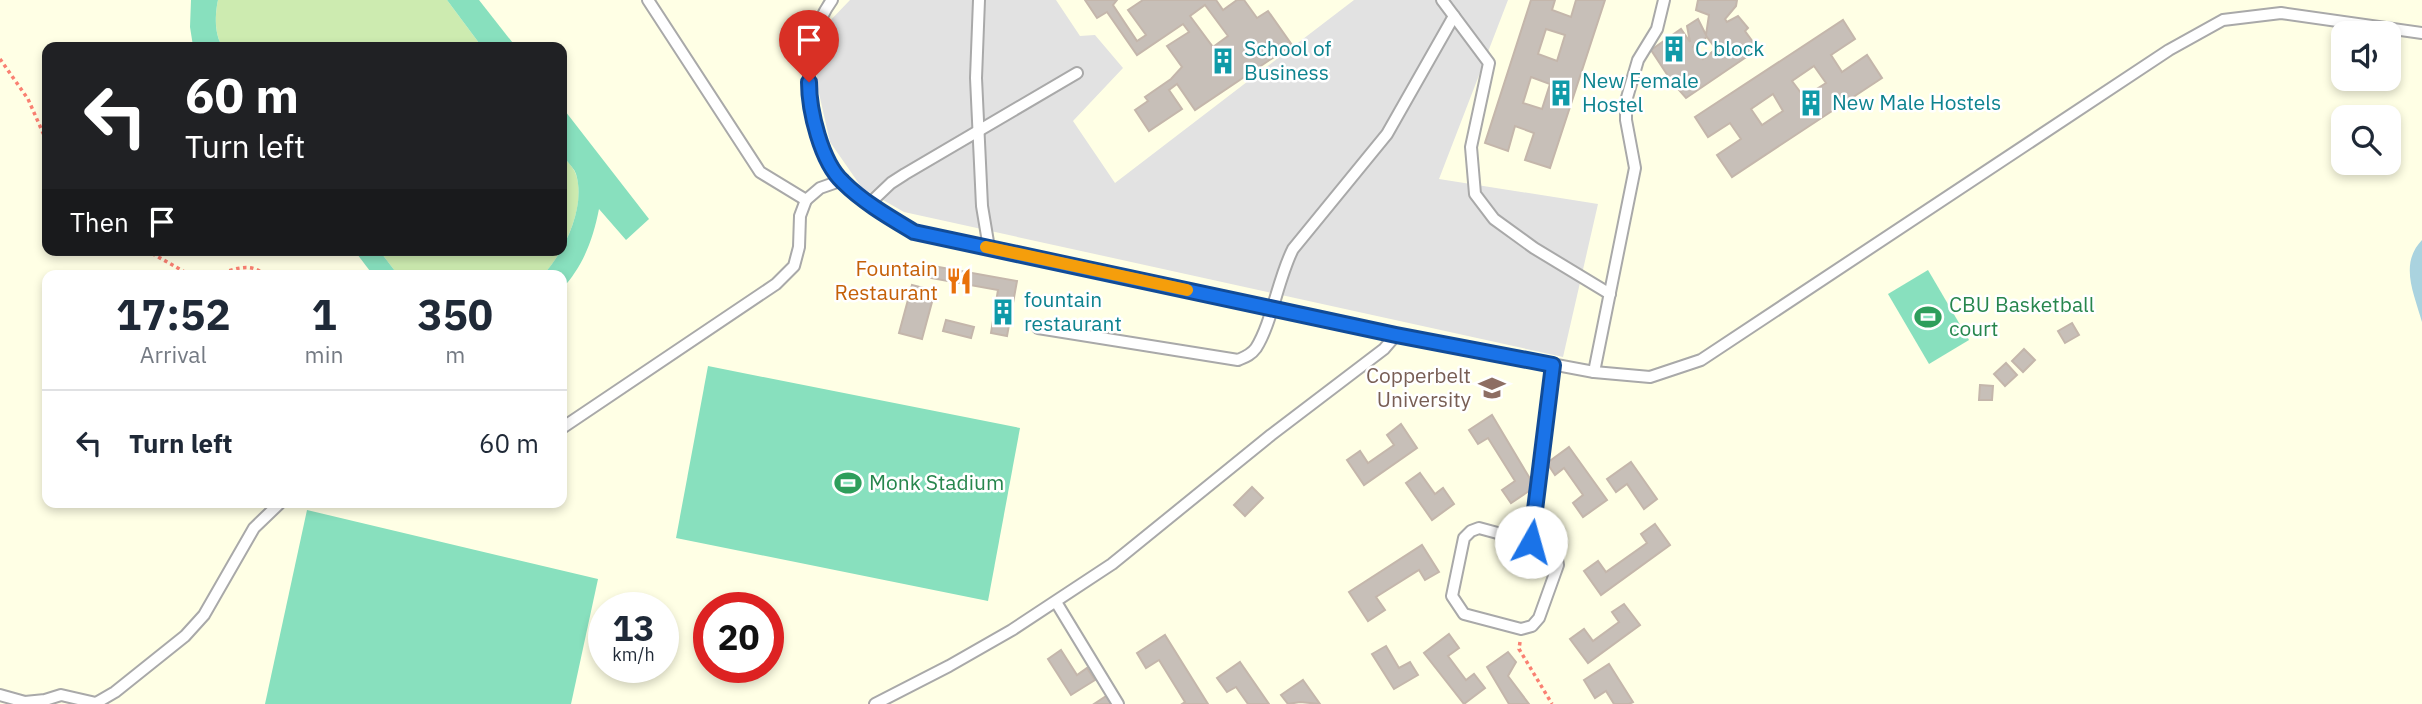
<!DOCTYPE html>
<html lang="en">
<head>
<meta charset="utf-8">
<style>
  body { margin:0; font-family:"IBM Plex Sans",sans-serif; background:#f6f6f7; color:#1f2937; height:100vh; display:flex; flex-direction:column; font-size:26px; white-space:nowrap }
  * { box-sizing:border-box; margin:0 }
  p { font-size:23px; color:#747a83 }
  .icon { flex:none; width:38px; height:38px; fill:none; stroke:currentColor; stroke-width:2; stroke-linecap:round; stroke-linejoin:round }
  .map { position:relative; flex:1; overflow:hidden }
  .side { position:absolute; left:42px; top:270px; width:525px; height:238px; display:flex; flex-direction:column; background:#fff; border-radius:14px; box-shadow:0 4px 10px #0003 }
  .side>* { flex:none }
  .guide { position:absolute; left:42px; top:42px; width:525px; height:214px; border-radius:14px; box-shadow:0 4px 10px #0003; background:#202124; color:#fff; overflow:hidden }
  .tools { position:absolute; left:2331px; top:21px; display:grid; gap:14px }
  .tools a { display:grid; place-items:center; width:70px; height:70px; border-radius:14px; background:#fff; box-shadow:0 4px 10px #0003; font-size:35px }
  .speed { position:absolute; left:588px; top:592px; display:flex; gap:14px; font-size:35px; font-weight:700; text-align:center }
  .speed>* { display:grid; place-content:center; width:91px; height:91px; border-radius:50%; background:#fff; box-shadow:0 4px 10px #0003; line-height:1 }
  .speed small { font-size:18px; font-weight:400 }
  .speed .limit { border:10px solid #d22; background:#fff; color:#111 }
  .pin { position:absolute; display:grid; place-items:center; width:60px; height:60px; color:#fff; margin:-72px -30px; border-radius:50% 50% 50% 0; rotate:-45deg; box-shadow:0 0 7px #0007 }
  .pin .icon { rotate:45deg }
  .me { position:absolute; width:77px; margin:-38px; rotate:7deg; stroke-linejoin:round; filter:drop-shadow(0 0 5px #0008) }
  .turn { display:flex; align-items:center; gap:24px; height:147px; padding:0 28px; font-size:32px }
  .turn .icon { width:91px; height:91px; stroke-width:2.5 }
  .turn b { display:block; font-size:49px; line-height:60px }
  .then { display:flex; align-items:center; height:66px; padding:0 28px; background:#0003; gap:14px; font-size:26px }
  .eta { display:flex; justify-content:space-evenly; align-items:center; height:119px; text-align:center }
  .eta b { font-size:42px; font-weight:800; line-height:49px }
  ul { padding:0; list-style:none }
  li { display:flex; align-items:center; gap:21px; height:105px; padding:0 28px; border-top:2px solid #e0e1e3 }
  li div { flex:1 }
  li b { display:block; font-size:26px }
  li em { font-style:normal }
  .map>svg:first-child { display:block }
  .education { fill:#ffffe5; fill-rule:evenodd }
  .grass { fill:#cdebb0 }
  .pitch { fill:#88e0be }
  .parking { fill:#e2e2e2 }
  .water { fill:#aad3df }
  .building { fill:#c7bfb8; stroke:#c4b6ab; stroke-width:2; fill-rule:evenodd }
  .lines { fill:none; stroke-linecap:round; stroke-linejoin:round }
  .service-casing { stroke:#a9a9a9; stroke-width:14 }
  .path { stroke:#fa8072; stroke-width:3.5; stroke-dasharray:3.5 3.5; stroke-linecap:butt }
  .service { stroke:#fff; stroke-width:10 }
  .route-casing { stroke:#114b97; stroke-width:18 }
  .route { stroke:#1a73e8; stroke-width:12 }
  .slow { stroke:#f59e0b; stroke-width:12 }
  .labels { text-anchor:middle; stroke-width:5; stroke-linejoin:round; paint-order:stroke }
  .culture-label { font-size:21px; fill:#0d838f; stroke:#fff; text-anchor:start }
  .food-label { font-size:21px; fill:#c56008; stroke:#fff; text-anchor:end }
  .leisure-label { font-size:21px; fill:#27864d; stroke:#fff; text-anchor:start }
  .education-label { font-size:21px; fill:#785e54; stroke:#fff; text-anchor:end }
</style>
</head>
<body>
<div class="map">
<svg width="2422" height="704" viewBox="0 0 2422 704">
  <rect width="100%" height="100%" fill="#f2efe9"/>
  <path class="education" d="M 0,0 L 2422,0 L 2422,704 L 0,704 ZM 2343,33 L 2389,33 L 2389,79 L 2343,79 ZM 47,47 L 562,47 L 562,250 L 47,250 ZM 2343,117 L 2389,117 L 2389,163 L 2343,163 ZM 47,275 L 562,275 L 562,502 L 47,502 ZM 604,607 L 663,607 L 663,667 L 604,667 ZM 709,607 L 768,607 L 768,667 L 709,667 Z"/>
  <g class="grass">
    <path d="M 218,0 L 447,0 L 482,47 L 223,47 C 214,35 215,14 218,0 Z"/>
    <path d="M 562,154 C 566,160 572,166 575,172 C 588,203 564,253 543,275 L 398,275 L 379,250 L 562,250 Z"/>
  </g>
  <g class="pitch">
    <path d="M 191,0 L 218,0 C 215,14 214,35 223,47 L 193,46 L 190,27 Z"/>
    <path d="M 447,0 L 479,0 L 516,47 L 482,47 Z"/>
    <path d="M 562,107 L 649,219 L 626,240 L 599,209 C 593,240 583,266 562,289 L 562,275 L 543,275 C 565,251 586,207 576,174 C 573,165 563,160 562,151 C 560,137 562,121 562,107 Z"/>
    <path d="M 354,250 L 379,250 L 398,275 L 373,275 Z"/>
    <path d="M 1928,270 L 1969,340 L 1929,364 L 1888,294 Z"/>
    <path d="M 708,366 L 1020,428 L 988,601 L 676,538 Z"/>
    <path d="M 307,510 L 598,579 L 571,704 L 265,704 Z"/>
  </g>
  <path class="parking" d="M 850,0 L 1056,0 L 1080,36 L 1095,35 L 1123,68 L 1073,121 L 1115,183 L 1354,0 L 1508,0 L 1439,179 L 1598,204 L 1563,357 L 904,212 L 862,188 L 830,142 L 816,80 L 826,25 Z"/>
  <path class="water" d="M 2422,240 L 2422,322 C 2414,293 2399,264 2422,240 Z"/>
  <g class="building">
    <path d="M 1085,0 L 1117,0 L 1113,5 L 1137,41 L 1146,35 L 1128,10 L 1143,0 L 1216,0 L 1223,10 L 1237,0 L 1244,0 L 1257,18 L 1268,11 L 1292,45 L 1195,110 L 1177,84 L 1169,90 L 1182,109 L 1149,131 L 1135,110 L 1148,101 L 1145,97 L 1171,79 L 1182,67 L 1167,46 L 1189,32 L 1183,24 L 1137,55 L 1107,12 L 1097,18 ZM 1205,5 L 1228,36 L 1213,47 L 1190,16 Z"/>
    <path d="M 1531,0 L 1555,0 L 1552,10 L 1571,17 L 1576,0 L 1605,0 L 1550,168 L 1525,160 L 1534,133 L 1515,126 L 1508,151 L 1485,143 ZM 1546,29 L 1565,35 L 1557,61 L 1538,54 ZM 1531,77 L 1550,84 L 1542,109 L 1523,103 Z"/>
    <path d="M 1698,0 L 1737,0 L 1736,6 L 1725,19 L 1727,22 L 1738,16 L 1748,28 L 1745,31 L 1758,49 L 1686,98 L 1672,82 L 1651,50 L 1681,29 L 1690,42 L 1687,26 L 1698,19 L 1706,35 L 1709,15 L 1696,10 ZM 1707,37 L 1716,49 L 1703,59 L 1693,47 Z"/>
    <path d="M 1843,20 L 1855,39 L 1831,55 L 1842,72 L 1867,55 L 1882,78 L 1732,177 L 1717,155 L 1741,139 L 1730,123 L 1708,137 L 1695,117 ZM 1814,66 L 1826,83 L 1804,97 L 1792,81 ZM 1773,94 L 1783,111 L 1762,125 L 1751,109 Z"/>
    <path d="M 933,266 L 1017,281 L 1007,336 L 991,333 L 998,290 L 931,278 Z"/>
    <path d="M 912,285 L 935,291 L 922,339 L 899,333 Z"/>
    <path d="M 946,320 L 974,327 L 971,338 L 943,331 Z"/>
    <path d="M 2072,323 L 2079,335 L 2065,343 L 2058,331 Z"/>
    <path d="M 2024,349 L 2035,360 L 2023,372 L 2012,361 Z"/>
    <path d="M 2006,363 L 2017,375 L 2005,386 L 1994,374 Z"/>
    <path d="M 1980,385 L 1993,386 L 1992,400 L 1979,400 Z"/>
    <path d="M 1492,415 L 1535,487 L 1511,503 L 1502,490 L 1515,481 L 1488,438 L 1478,444 L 1469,430 Z"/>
    <path d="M 1401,424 L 1417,448 L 1364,485 L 1347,460 L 1360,451 L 1368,463 L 1394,445 L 1387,435 Z"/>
    <path d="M 1569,447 L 1607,500 L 1583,517 L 1573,503 L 1583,495 L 1564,468 L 1555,475 L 1547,463 Z"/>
    <path d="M 1631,462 L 1657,499 L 1644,509 L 1627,484 L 1616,492 L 1607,479 Z"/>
    <path d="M 1420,473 L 1435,494 L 1443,488 L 1454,504 L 1432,520 L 1406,483 Z"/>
    <path d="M 1252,487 L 1263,498 L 1245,516 L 1234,505 Z"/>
    <path d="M 1655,524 L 1670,545 L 1601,595 L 1584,571 L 1598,561 L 1606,572 L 1647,543 L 1641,534 Z"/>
    <path d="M 1422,545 L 1439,572 L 1425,580 L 1419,570 L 1376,597 L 1385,610 L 1368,621 L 1349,592 Z"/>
    <path d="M 1624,604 L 1640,625 L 1588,663 L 1570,639 L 1584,629 L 1593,641 L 1619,622 L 1612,612 Z"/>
    <path d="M 1449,634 L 1459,648 L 1448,656 L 1466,680 L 1474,674 L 1485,688 L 1464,704 L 1424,653 Z"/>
    <path d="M 1165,635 L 1208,704 L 1182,704 L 1185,702 L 1159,660 L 1146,668 L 1137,653 Z"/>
    <path d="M 1386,646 L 1399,668 L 1410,662 L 1418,675 L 1394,689 L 1372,654 Z"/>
    <path d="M 1061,650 L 1077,675 L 1087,668 L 1095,680 L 1071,695 L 1048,659 Z"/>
    <path d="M 1508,652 L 1516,662 L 1508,676 L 1529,704 L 1509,704 L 1487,667 Z"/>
    <path d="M 1240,662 L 1269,704 L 1248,704 L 1236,687 L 1227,692 L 1217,678 Z"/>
    <path d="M 1609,664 L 1633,702 L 1629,704 L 1614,704 L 1606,691 L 1595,698 L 1584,680 Z"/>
    <path d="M 1303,680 L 1320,704 L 1300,702 L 1288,704 L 1281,695 Z"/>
    <path d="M 1106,696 L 1112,704 L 1094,704 Z"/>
  </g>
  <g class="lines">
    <g class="service-casing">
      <g id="service">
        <path d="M 648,0 L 760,172 L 806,200 L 820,188 L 840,181"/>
        <path d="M 832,0 C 796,50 805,130 839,179 C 851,195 896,221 914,232 L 1396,335 L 1594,372 L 1650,377 L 1701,360 L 2169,50 L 2223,20 L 2281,13 L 2422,33"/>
        <path d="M 979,0 L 976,78 L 982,206 L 989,248"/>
        <path d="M 1442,0 L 1489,63 L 1471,147 L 1475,194 L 1494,219 L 1534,248 L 1610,294"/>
        <path d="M 870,203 L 891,183 L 905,174 L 1077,73"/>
        <path d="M 1038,328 L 1238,360 C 1245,357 1251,355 1256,348 C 1272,323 1278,278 1293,249 L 1387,134 L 1454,16"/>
        <path d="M 1594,372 L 1635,168 L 1626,120 L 1626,101 L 1638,60 L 1657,29 L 1664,0"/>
        <path d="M 562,428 L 776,284 L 794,266 L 799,247 L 800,216 L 806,200"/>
        <path d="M 1479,528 L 1546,546 L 1556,553 L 1558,565 L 1539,618 L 1532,626 L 1521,629 L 1464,614 L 1452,596 L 1464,538 L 1471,531 Z"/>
        <path d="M 1531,543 L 1553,365"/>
        <path d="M 1056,602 L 1118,704"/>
        <path d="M 0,695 L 25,702 L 45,700 L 61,695 L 96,703 L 115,692 L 185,636 L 204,615 L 254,528 L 281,502"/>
        <path d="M 875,704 L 949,666 L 1012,630 L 1112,564 L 1271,435 L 1384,349 L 1396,335"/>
      </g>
    </g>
    <g class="path">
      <path d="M 0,59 L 28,99 L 47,142"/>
      <path d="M 146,250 L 190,275"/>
      <path d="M 216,275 C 232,270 251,261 264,275"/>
      <path d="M 1520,642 L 1519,649 L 1552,704"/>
    </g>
    <use href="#service" class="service"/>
  </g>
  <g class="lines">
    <g class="route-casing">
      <path id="route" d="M 809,82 C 809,110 821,162 843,182 C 863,202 889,217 914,232 L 1396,335 L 1553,365 L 1531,542"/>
    </g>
    <use href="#route" class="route"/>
    <path class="slow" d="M 986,247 L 1187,290"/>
  </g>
  <defs>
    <g id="building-bare" transform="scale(2.1)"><path d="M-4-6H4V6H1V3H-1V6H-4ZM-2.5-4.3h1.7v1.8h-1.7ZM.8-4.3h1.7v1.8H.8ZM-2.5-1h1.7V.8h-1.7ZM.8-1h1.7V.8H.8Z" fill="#0f9aa8" stroke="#fff" stroke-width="2.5" paint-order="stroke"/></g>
    <g id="restaurant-bare" transform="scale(2.1)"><path d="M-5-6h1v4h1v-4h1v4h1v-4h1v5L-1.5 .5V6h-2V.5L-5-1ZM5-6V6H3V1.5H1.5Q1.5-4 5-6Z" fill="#e8710a" stroke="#fff" stroke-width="2.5" paint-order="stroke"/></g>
    <g id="stadium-bare" transform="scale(2.1)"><path d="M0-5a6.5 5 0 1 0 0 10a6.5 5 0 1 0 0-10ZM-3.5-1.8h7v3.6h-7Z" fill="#2e9e5b" stroke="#fff" stroke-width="2.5" paint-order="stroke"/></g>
    <g id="university-bare" transform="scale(2.1)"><path d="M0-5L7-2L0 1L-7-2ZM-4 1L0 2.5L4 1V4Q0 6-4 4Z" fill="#8d6e63" stroke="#fff" stroke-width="2.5" paint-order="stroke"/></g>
  </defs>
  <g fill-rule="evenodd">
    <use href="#building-bare" x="1674" y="49"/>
    <use href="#building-bare" x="1223" y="61"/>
    <use href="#building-bare" x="1561" y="93"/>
    <use href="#building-bare" x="1811" y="103"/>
    <use href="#restaurant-bare" x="959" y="281"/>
    <use href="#building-bare" x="1003" y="312"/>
    <use href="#stadium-bare" x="1928" y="317"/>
    <use href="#university-bare" x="1492" y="388"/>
    <use href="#stadium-bare" x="848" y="483"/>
  </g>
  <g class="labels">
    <g class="culture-label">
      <text x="1244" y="56">School of<tspan x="1244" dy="24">Business</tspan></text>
      <text x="1695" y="56">C block</text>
      <text x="1582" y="88">New Female<tspan x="1582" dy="24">Hostel</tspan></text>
      <text x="1832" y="110">New Male Hostels</text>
      <text x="1024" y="307">fountain<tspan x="1024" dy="24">restaurant</tspan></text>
    </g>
    <g class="food-label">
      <text x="938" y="276">Fountain<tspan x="938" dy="24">Restaurant</tspan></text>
    </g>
    <g class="leisure-label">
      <text x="1949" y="312">CBU Basketball<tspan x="1949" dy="24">court</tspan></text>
      <text x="869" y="490">Monk Stadium</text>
    </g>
    <g class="education-label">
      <text x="1471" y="383">Copperbelt<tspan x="1471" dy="24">University</tspan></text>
    </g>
  </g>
</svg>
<div class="tools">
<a><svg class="icon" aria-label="sound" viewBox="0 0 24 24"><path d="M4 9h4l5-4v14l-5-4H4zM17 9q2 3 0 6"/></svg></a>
<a><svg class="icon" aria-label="search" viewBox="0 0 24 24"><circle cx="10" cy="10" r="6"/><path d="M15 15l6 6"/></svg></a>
</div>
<div class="speed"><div>13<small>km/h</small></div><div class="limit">20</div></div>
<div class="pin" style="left:809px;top:82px;background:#d93025"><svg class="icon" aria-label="arrive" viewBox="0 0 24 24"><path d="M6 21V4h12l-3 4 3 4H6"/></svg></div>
<svg class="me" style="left:1531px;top:542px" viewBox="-20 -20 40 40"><circle r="19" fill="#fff"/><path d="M0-13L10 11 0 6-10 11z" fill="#1a73e8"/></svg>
<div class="guide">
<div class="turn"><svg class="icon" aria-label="left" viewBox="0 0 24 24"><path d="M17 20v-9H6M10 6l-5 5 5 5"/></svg><div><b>60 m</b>Turn left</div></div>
<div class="then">Then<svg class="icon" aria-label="arrive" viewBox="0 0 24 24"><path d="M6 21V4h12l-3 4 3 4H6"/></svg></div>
</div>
<section class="side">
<div class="eta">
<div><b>17:52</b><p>Arrival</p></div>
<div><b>1</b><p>min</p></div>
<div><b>350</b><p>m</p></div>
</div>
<ul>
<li><svg class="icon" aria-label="left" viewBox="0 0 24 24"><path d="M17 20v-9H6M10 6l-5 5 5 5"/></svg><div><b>Turn left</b></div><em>60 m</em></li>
</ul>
</section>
</div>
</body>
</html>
